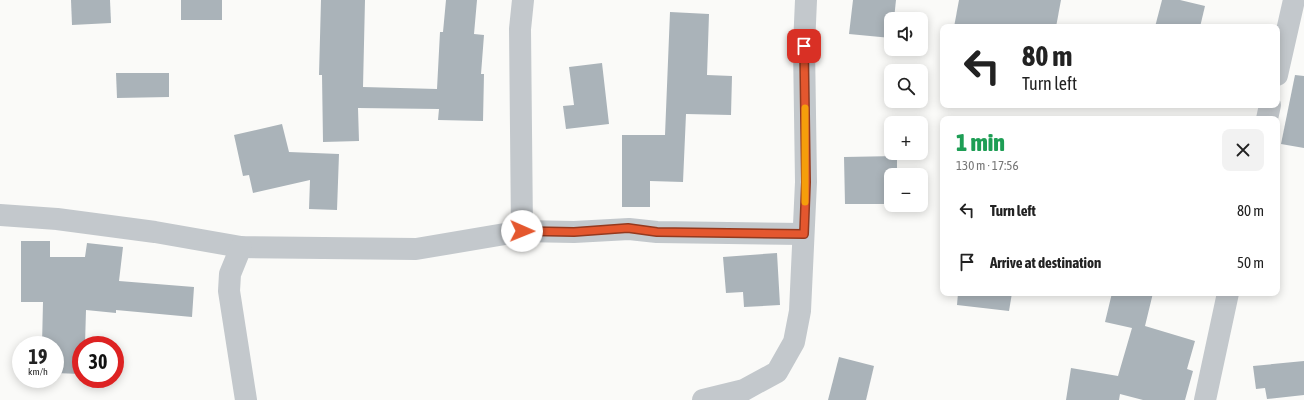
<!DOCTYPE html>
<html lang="en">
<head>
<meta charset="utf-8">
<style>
  body { margin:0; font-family:"Asap Condensed",sans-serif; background:#f2f2f2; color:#222; height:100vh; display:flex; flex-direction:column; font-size:15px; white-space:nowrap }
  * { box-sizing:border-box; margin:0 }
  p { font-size:13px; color:#767676 }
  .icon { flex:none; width:22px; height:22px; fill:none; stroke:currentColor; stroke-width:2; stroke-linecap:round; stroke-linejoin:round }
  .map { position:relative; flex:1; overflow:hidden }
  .details { position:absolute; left:940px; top:116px; width:340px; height:180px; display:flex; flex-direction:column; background:#fff; border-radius:8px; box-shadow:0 2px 10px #0003 }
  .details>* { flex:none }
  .banner { position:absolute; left:940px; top:24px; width:340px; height:84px; border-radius:8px; box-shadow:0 2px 10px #0003; background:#fff; color:#222; overflow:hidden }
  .fabs { position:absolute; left:884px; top:12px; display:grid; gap:8px }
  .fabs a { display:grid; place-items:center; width:44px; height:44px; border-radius:8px; background:#fff; box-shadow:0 2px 10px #0003; font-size:20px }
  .speed { position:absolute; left:12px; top:336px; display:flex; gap:8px; font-size:20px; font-weight:700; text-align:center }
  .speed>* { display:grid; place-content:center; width:52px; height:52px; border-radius:50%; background:#fff; box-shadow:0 2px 10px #0003; line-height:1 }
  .speed small { font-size:10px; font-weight:400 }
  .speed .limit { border:6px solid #d22; background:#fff; color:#111 }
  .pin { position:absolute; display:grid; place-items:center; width:34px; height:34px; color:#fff; margin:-17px; border-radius:8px; box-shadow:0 2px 6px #0006 }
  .me { position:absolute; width:44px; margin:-22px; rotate:91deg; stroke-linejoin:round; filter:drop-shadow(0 0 3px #0008) }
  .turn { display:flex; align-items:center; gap:14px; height:84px; padding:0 16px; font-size:18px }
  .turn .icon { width:52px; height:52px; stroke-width:2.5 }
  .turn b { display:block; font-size:28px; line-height:34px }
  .round { display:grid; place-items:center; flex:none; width:42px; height:42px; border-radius:8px; background:#f2f2f2 }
  .overview { display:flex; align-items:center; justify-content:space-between; height:68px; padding:0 16px }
  h1 { font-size:24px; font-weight:800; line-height:30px; color:#1e9e55 }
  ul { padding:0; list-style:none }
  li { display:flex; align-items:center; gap:12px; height:52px; padding:0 16px }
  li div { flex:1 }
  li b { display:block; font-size:15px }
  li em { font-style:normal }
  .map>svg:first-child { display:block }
  .building { fill:#aab3b9 }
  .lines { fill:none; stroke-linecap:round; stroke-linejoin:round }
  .street { stroke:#c3c8cc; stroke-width:22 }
  .route-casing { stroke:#94391e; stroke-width:10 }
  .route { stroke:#e4572e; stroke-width:7 }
  .slow { stroke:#f59e0b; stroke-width:7 }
</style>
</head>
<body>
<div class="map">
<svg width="1304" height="400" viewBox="0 0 1304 400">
  <rect width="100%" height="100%" fill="#fafaf8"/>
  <g class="building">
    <path d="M 71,0 L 110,0 L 111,23 L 72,25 Z"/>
    <rect x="181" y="0" width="41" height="20"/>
    <path d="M 321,0 L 365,0 L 363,87 L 437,89 L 440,32 L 443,32 L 446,0 L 477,0 L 474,34 L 484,35 L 481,74 L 484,74 L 483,121 L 438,120 L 439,109 L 358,108 L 359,141 L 323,142 L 322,75 L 319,75 Z"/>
    <path d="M 853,0 L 896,0 L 894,19 L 891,19 L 891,38 L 849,34 Z"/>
    <path d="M 959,0 L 1061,0 L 1056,27 L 954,27 Z"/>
    <path d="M 1162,0 L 1180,0 L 1205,6 L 1200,27 L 1155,27 Z"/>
    <path d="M 670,12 L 709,14 L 707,75 L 732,76 L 731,115 L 686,114 L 683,182 L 650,181 L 650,207 L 622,207 L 622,135 L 665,135 Z"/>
    <path d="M 602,63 L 609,124 L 566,129 L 563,106 L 574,105 L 569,67 Z"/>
    <path d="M 116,73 L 169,73 L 169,97 L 117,98 Z"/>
    <path d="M 1295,75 L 1304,76 L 1304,148 L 1281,144 Z"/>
    <path d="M 282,124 L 289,152 L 339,154 L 337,210 L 309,209 L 310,180 L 253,193 L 249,175 L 243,176 L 234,135 Z"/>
    <path d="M 897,156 L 897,175 L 891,175 L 891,204 L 845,204 L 844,157 Z"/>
    <path d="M 21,241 L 50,241 L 50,257 L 85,257 L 87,243 L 123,247 L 119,281 L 194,287 L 192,317 L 116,310 L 116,313 L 86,310 L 85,345 L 81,345 L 81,374 L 55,373 L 55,345 L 42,345 L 43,302 L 21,302 Z"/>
    <path d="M 777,253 L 780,305 L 744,307 L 743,292 L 726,293 L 723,257 Z"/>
    <path d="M 958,293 L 1012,293 L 1009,311 L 957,305 Z"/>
    <path d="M 1112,293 L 1153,293 L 1145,326 L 1195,341 L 1187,369 L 1193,371 L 1185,400 L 1143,400 L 1120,394 L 1119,400 L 1066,400 L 1071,368 L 1118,376 L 1132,328 L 1105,322 Z"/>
    <path d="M 839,357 L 874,366 L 866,400 L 828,400 Z"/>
    <path d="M 1304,361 L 1304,395 L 1267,399 L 1265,388 L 1256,389 L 1253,366 Z"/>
  </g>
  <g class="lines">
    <g class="street">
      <path d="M 1277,75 L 1294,0"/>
      <path d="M 1267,119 L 1270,105"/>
      <path d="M 0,215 L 57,219 L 155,232 L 241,247 L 416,249 L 522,231 L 574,232 L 629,229 L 657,232 L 803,234"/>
      <path d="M 522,231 L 520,29 L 523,0"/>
      <path d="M 241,247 L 230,274 L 229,291 L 246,400"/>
      <path d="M 703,400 L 744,390 L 777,372 L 794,342 L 800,311 L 806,182 L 804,46 L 806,0"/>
      <path d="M 1205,400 L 1228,293"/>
    </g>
  </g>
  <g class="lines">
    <g class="route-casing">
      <path id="route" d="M 522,231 L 574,232 L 628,228 L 657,232 L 804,234 L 806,182 L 804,46"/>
    </g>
    <use href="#route" class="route"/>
    <path class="slow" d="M 805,202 L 805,108"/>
  </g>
</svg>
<div class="fabs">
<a><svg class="icon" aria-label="sound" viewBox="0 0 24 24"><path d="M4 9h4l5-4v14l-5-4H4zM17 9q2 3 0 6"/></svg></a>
<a><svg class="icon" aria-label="search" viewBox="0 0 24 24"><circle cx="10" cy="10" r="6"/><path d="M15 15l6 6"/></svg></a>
<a>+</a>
<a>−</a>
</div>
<div class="speed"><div>19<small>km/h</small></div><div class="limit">30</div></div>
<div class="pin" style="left:804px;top:46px;background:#d93025"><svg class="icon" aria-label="arrive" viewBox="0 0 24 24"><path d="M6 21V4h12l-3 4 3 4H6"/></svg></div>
<svg class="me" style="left:522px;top:231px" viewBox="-20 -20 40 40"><circle r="19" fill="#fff"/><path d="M0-13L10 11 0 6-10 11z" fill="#e4572e"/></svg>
<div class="banner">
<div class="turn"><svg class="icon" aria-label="left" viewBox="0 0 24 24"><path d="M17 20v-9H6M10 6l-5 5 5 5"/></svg><div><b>80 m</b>Turn left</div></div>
</div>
<section class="details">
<div class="overview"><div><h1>1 min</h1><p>130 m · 17:56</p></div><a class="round"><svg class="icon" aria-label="close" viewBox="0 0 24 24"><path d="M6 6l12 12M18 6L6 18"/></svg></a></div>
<ul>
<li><svg class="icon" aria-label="left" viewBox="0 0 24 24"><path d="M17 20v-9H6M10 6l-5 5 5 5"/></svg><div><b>Turn left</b></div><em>80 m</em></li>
<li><svg class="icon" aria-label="arrive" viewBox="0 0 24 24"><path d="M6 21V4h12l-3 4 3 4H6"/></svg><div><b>Arrive at destination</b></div><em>50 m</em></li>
</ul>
</section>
</div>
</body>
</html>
